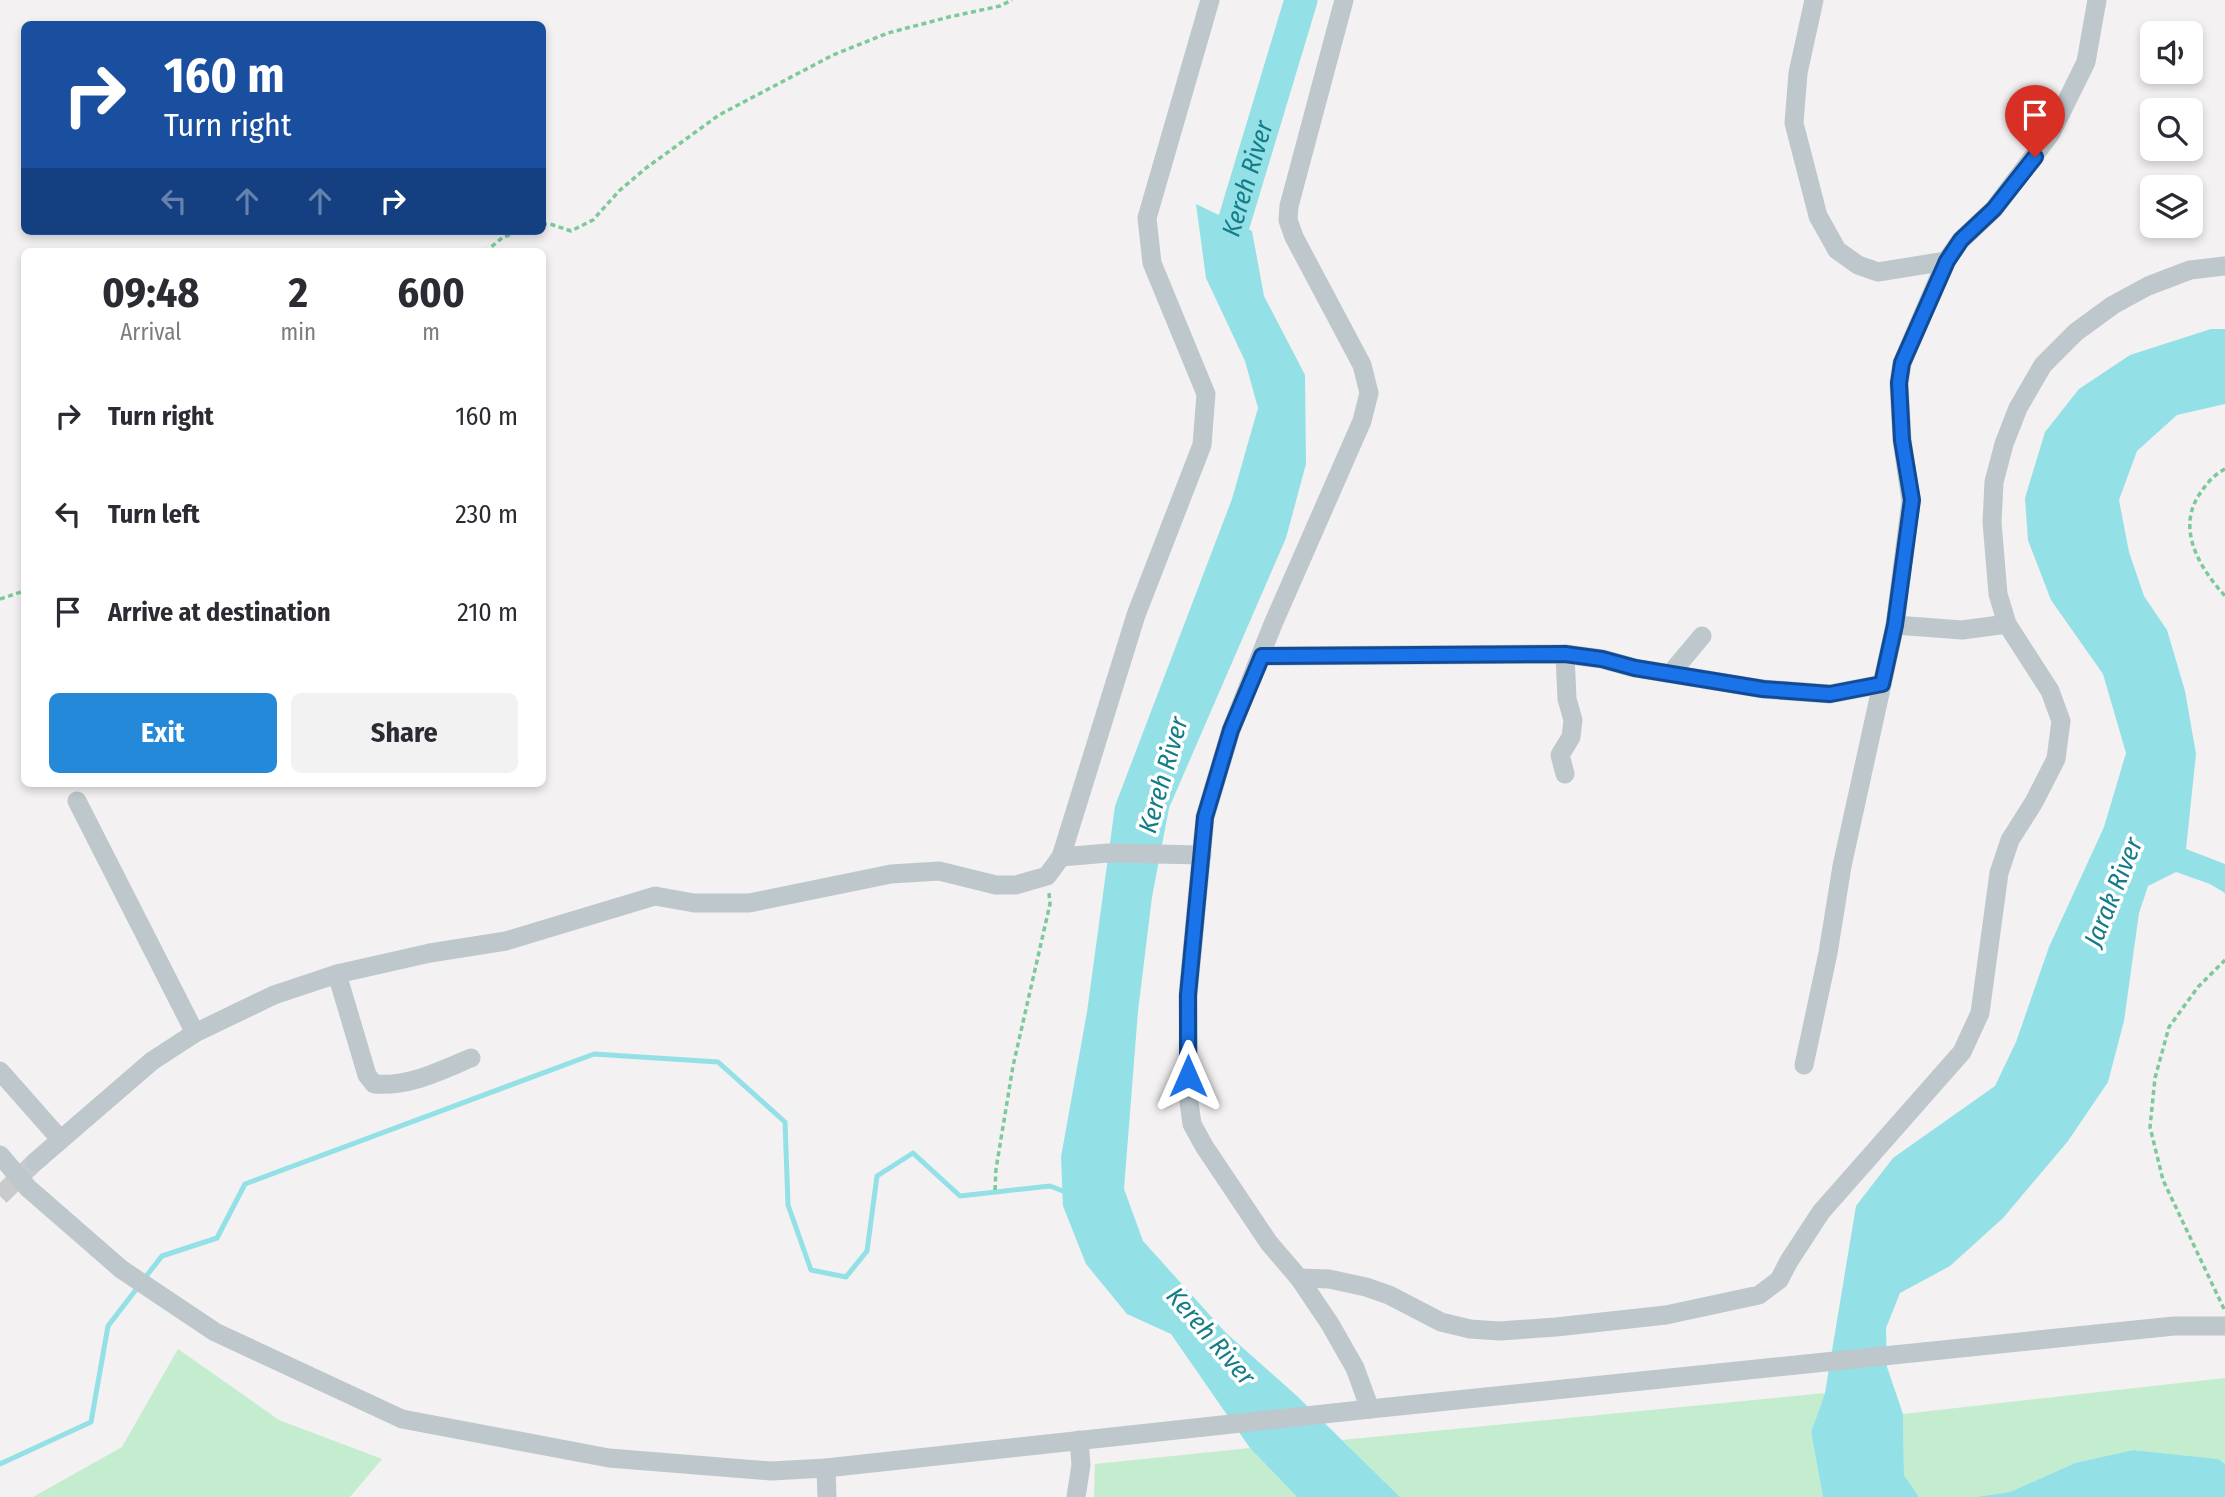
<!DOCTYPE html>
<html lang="en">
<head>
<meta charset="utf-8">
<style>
  body { margin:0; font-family:"Fira Sans Condensed",sans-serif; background:#f2f2f3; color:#2b2b33; height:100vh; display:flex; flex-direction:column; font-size:26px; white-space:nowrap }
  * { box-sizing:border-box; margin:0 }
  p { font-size:23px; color:#7c7c81 }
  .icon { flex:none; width:38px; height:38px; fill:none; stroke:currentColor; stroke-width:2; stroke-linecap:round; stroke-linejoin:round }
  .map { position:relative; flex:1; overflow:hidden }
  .panel { position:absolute; left:21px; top:248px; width:525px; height:539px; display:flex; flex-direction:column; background:#fff; border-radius:10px; box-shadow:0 4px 10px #0003 }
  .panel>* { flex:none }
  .top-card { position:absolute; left:21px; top:21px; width:525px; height:214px; border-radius:10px; box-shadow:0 4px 10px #0003; background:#1a4fa0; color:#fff; overflow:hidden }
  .buttons { position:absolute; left:2140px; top:21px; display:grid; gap:14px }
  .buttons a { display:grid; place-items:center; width:63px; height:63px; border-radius:10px; background:#fff; box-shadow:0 4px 10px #0003; font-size:35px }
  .pin { position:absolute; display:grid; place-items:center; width:60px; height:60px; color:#fff; margin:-72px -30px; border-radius:50% 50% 50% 0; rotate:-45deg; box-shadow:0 0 7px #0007 }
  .pin .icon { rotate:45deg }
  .me { position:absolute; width:77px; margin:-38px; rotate:0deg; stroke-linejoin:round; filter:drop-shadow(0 0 5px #0008) }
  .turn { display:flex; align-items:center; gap:24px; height:147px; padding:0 28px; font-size:32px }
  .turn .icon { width:91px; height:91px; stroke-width:2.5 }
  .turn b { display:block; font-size:49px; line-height:60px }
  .lanes { display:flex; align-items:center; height:66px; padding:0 28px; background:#0003; justify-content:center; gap:35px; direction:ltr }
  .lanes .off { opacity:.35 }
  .eta { display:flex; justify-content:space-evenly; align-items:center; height:119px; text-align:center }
  .eta b { font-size:42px; font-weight:700; line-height:49px }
  .primary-button { display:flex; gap:14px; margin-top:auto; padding:14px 28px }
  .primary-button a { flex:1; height:80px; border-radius:10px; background:#2489d9; color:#fff; font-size:28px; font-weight:700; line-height:80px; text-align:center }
  .primary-button a+a { background:#f2f2f3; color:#2b2b33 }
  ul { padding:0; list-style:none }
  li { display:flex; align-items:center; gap:21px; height:98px; padding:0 28px }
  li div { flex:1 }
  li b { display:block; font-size:26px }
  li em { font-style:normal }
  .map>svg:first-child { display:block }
  .green { fill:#c3edce }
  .water { fill:#93e0e7 }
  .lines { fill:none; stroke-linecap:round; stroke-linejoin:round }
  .stream { stroke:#93e0e7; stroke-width:5 }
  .river { stroke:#93e0e7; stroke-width:33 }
  .minor-tunnel { stroke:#c9cacc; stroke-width:19; stroke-dasharray:19 10; stroke-linecap:butt }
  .path { stroke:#7cc99a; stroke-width:3.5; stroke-dasharray:5 3.5; stroke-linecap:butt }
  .minor { stroke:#bdc7cc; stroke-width:19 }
  .route-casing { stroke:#114b97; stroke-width:18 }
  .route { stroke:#1a73e8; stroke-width:12 }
  .labels { text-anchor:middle; stroke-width:7; stroke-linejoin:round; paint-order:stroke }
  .water-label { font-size:26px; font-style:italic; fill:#147c87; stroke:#fff }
</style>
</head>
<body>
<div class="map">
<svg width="2225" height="1497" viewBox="0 0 2225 1497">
  <rect width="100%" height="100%" fill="#f3f1f1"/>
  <g class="green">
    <path d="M 178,1349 L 279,1420 L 382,1459 L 350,1497 L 33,1497 L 122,1447 Z"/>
    <path d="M 2225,1378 L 2225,1464 L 2217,1459 L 2133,1450 L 2075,1463 L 2010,1492 L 1976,1497 L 1919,1497 L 1904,1475 L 1903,1414 Z"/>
    <path d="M 1825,1393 L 1811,1432 L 1823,1497 L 1400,1497 L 1342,1440 Z"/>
    <path d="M 1250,1448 L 1297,1497 L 1094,1497 L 1095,1464 Z"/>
  </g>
  <g class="water">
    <path d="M 1196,204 L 1252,231 L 1264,296 L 1305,375 L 1306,464 L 1286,538 L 1169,808 L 1152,897 L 1138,1011 L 1124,1189 L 1143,1241 L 1226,1333 L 1297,1396 L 1400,1497 L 1297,1497 L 1250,1448 L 1171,1334 L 1127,1314 L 1086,1264 L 1063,1206 L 1061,1157 L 1087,1012 L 1115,806 L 1232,499 L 1258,408 L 1245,361 L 1206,278 Z"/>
    <path d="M 2211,329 L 2225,329 L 2225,404 L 2177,415 L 2137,451 L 2119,500 L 2129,552 L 2144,596 L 2167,630 L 2185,691 L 2196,754 L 2186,849 L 2225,864 L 2225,893 L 2210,884 L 2176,872 L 2148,886 L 2139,913 L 2124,1021 L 2108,1082 L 2068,1141 L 2003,1218 L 1950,1266 L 1900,1293 L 1886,1328 L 1887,1367 L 1903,1414 L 1904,1475 L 1919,1497 L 1823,1497 L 1811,1432 L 1825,1393 L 1856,1206 L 1893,1158 L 1995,1086 L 2016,1042 L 2049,947 L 2104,827 L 2126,753 L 2103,674 L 2051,600 L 2028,540 L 2025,498 L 2045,432 L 2079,389 L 2130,355 Z"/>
    <path d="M 2133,1450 L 2218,1459 L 2225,1464 L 2225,1497 L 1976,1497 L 2010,1492 L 2075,1463 Z"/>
  </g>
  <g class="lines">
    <g class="stream">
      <path d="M 144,1279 L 162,1256 L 217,1238 L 245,1184 L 594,1054 L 718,1062 L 785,1122 L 788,1205 L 811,1270 L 846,1277 L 867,1251 L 877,1176 L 913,1153 L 960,1196 L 1050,1186 L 1068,1193"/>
      <path d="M 0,1464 L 91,1422 L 108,1326 L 138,1287"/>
    </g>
    <path class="river" id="s1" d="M 1231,265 L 1225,252 L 1301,0"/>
    <path class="minor-tunnel" d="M 0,1196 L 35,1162"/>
    <g class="path">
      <path d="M 542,224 L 550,224 L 571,231 L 593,220 L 619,191 L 646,168 L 719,115 L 833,55 L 888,33 L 949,17 L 1000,6 L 1012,0"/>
      <path d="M 485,252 L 502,238 L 518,231"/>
      <path d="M 2225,469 C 2215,474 2207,483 2201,492 C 2175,528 2199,567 2225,596"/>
      <path d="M 0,599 L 24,591"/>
      <path d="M 995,1190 L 996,1169 L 1013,1066 L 1050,904 L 1049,893"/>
      <path d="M 2224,1309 L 2163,1180 L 2150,1127 L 2155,1078 L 2169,1027 L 2198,987 L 2225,960"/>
    </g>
    <g class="minor">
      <path d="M 1344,0 L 1289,206 L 1288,220 L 1294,237 L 1362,365 L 1369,393 L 1362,421 L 1273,624 L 1231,730 L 1205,817 L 1188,995 L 1189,1102 L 1192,1124 L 1204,1146 L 1269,1243 L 1299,1278 L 1330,1324 L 1355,1368 L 1370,1409"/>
      <path d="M 1814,0 L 1798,73 L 1794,123 L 1818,216 L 1837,250 L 1858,265 L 1878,272 L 1946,261"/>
      <path d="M 1895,625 L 1962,630 L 2007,624"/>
      <path d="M 1565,654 L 1567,699 L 1573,720 L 1571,737 L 1560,755 L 1565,774"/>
      <path d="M 1262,656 L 1565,654 L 1602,659 L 1635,668 L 1763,689 L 1830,694 L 1882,684"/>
      <path d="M 1671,673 L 1702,636"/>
      <path d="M 77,801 L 195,1033"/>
      <path d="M 1061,857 L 1108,853 L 1202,855"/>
      <path d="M 337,974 L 367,1075 L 374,1084 C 409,1087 439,1071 471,1058"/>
      <path d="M 1804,1065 L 1828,953 L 1842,866 L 1895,625 L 1911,501 L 1902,440 L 1899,383 L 1902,363 L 1946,261 L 1961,240 L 1994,209 L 2051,133 L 2086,62 L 2097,0"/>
      <path d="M 0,1071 L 60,1139"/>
      <path d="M 0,1155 L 28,1188 L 121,1269 L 215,1332 L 402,1419 L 609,1458 L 771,1471 L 826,1468 L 1370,1409 L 2174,1326 L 2225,1326"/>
      <path d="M 35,1162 L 152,1061 L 195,1033 L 274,995 L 337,974 L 430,953 L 506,941 L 655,896 L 694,903 L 749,903 L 891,874 L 939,871 L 996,885 L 1016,885 L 1047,876 L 1061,857 L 1136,615 L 1202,445 L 1206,394 L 1152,263 L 1147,218 L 1210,0"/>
      <path d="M 1299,1278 L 1329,1279 L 1366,1287 L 1389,1295 L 1441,1322 L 1470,1329 L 1499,1331 L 1556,1327 L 1666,1315 L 1759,1295 L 1779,1280 L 1789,1261 L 1821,1212 L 1962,1052 L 1980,1013 L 1999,873 L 2010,840 L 2034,802 L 2056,759 L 2061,721 L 2050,691 L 2007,624 L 1998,594 L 1992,522 L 1994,482 L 2004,444 L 2018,408 L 2043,365 L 2076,332 L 2113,305 L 2148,286 L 2190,270 L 2225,266"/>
      <path d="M 826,1468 L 827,1497"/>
      <path d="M 1076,1497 L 1081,1465 L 1079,1440"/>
    </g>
  </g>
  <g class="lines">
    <g class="route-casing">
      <path id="route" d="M 1188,1076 L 1188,995 L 1205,817 L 1231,730 L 1262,656 L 1565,654 L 1602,659 L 1635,668 L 1763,689 L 1830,694 L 1882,684 L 1895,625 L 1912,500 L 1902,440 L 1899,383 L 1902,363 L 1947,261 L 1961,240 L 1994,209 L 2035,157"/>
    </g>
    <use href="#route" class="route"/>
  </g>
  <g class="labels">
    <g class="water-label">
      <text dy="9" stroke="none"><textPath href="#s1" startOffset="91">Kereh River</textPath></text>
      <text transform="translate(1163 775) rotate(-74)" y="9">Kereh River</text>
      <text transform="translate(2113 892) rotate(-68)" y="9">Jarak River</text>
      <text transform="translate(1211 1336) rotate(49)" y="9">Kereh River</text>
    </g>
  </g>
</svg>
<div class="buttons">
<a><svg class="icon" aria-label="sound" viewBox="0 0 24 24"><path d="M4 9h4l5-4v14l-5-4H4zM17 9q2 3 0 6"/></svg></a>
<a><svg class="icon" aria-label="search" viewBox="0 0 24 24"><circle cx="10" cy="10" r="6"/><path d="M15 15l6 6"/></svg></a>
<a><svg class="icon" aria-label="layers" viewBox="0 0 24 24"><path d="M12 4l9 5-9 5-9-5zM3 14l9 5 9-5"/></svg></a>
</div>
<div class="pin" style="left:2035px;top:157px;background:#d93025"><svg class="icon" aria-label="arrive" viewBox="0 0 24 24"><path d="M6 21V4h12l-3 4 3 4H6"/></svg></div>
<svg class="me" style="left:1188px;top:1076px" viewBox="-20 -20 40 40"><path d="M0-17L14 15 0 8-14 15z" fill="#1a73e8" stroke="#fff" stroke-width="4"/></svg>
<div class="top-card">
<div class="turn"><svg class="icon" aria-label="right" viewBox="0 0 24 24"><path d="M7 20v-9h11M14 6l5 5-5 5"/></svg><div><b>160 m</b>Turn right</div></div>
<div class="lanes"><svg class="icon off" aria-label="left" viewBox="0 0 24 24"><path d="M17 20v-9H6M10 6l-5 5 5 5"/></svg><svg class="icon off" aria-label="ahead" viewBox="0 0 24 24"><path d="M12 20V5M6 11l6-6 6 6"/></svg><svg class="icon off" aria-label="ahead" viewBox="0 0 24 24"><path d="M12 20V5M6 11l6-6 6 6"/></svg><svg class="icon" aria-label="right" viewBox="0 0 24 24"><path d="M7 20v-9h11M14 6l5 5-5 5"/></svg></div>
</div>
<section class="panel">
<div class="eta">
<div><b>09:48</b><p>Arrival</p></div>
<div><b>2</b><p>min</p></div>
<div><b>600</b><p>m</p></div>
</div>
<ul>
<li><svg class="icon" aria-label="right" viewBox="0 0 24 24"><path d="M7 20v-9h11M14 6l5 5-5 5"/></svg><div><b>Turn right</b></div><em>160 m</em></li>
<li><svg class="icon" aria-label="left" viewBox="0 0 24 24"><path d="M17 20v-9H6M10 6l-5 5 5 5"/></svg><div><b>Turn left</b></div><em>230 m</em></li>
<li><svg class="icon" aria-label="arrive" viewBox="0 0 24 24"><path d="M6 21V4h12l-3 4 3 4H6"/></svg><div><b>Arrive at destination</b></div><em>210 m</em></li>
</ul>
<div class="primary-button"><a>Exit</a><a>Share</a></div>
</section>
</div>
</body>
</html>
